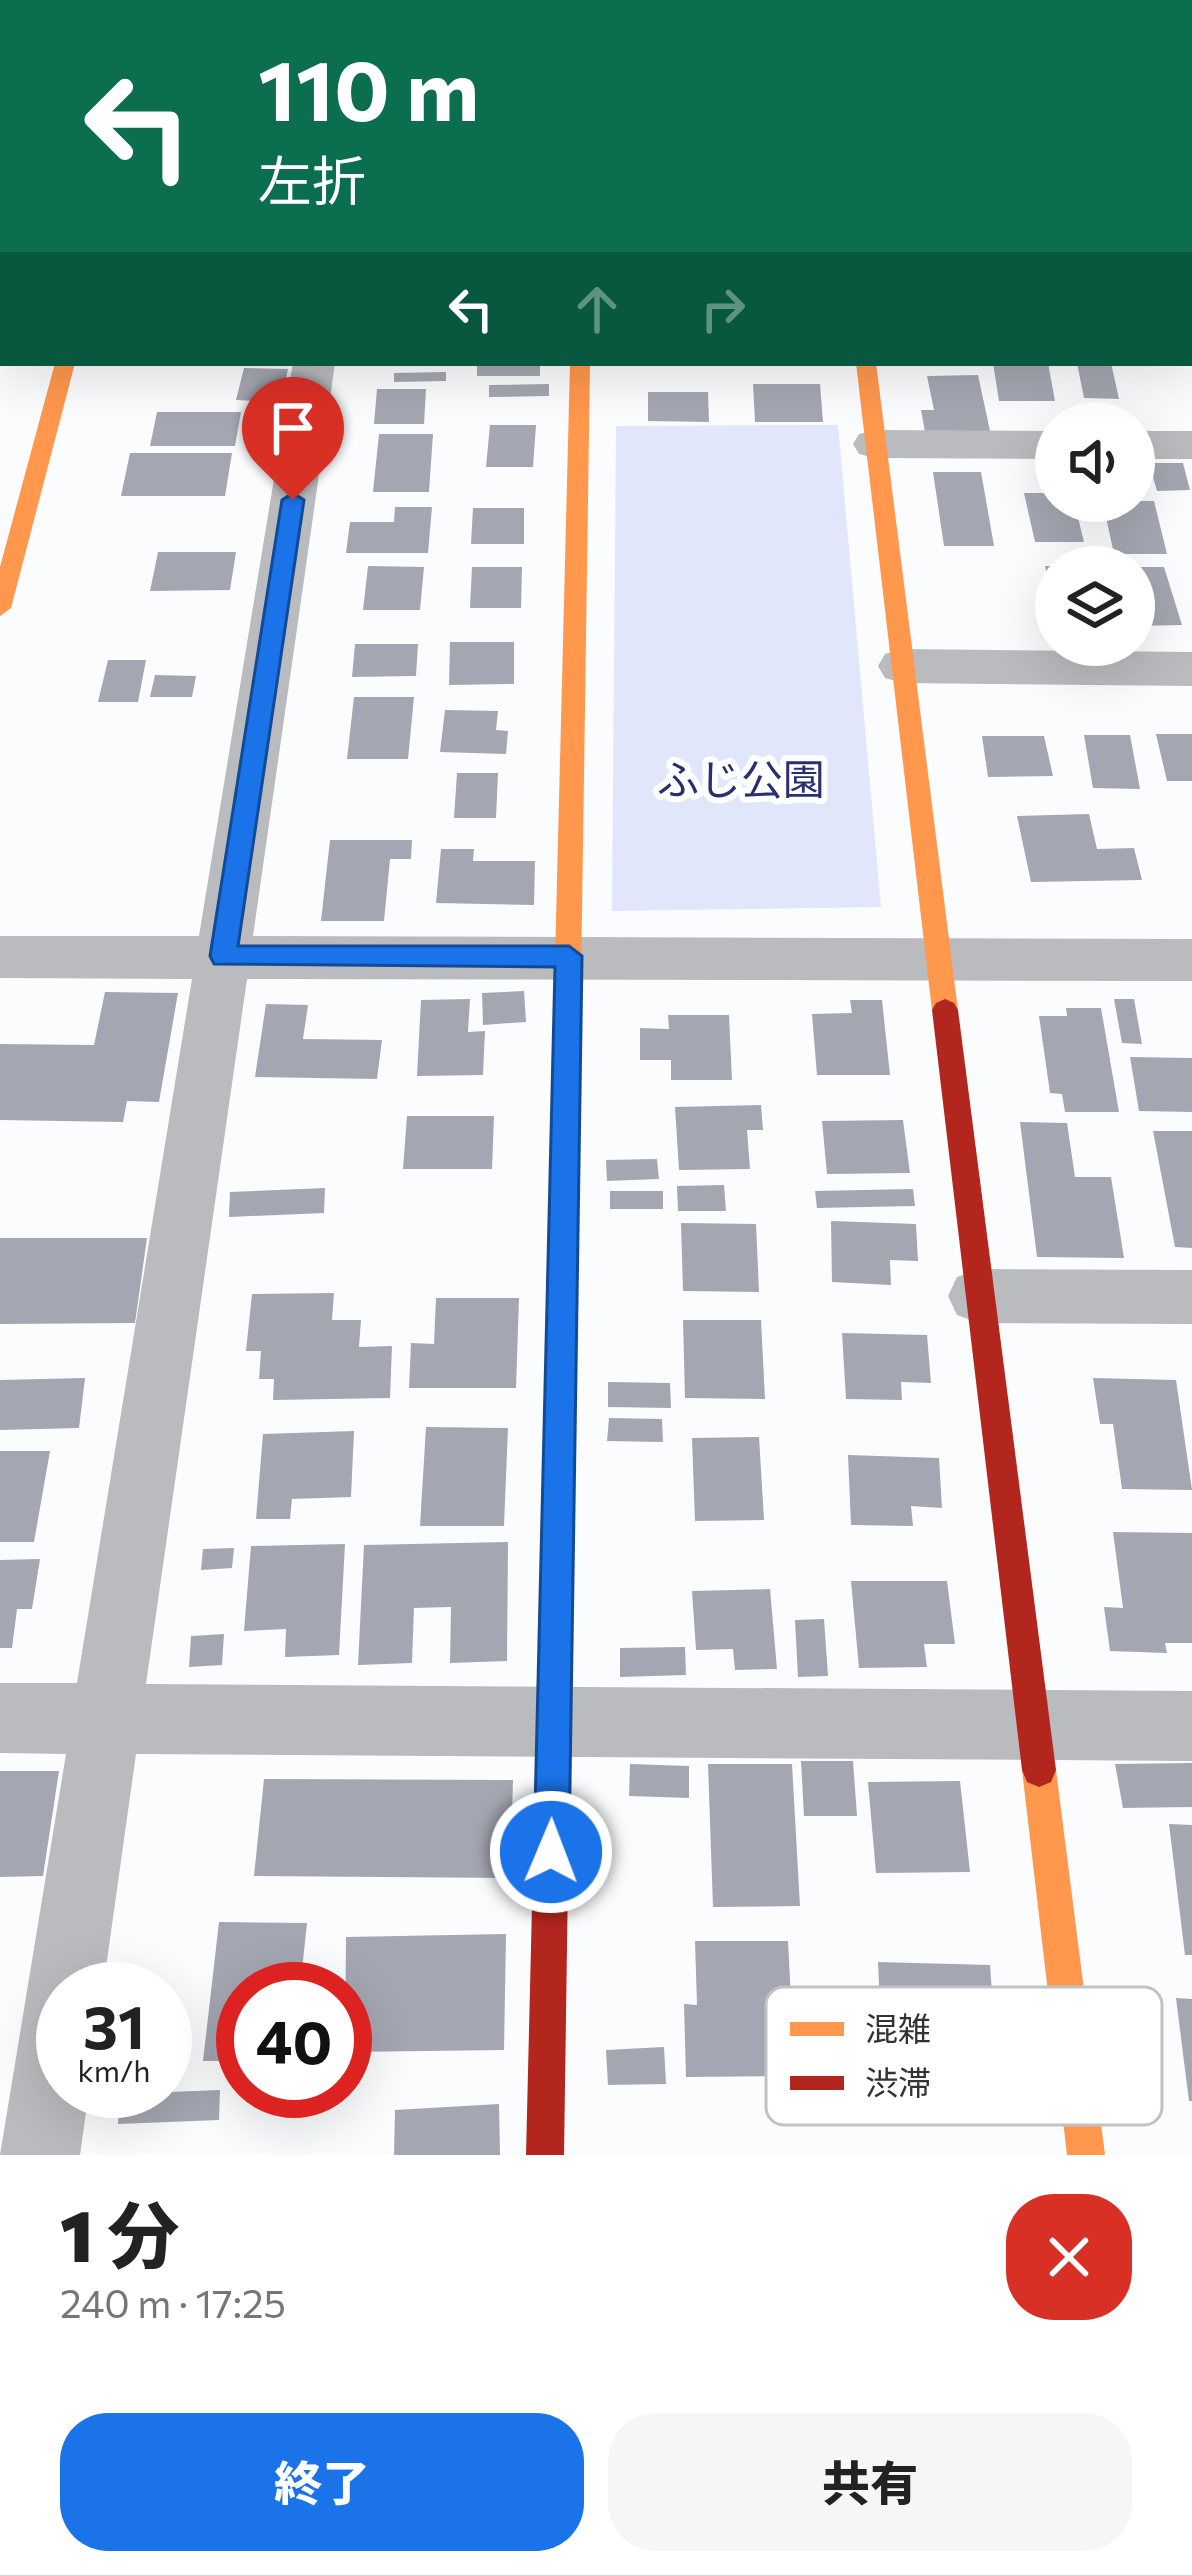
<!DOCTYPE html>
<html lang="ja">
<head>
<meta charset="utf-8">
<style>
  body { margin:0; font-family:Commissioner,"Noto Sans JP",sans-serif; background:#f6f6f6; color:#222; height:100vh; display:flex; flex-direction:column; font-size:45px; white-space:nowrap }
  * { box-sizing:border-box; margin:0 }
  p { font-size:39px; color:#767676 }
  .icon { flex:none; width:66px; height:66px; fill:none; stroke:currentColor; stroke-width:2; stroke-linecap:round; stroke-linejoin:round }
  .map { position:relative; height:2155px; overflow:hidden }
  .sheet { display:flex; flex-direction:column; background:#fff; flex:1 }
  .sheet>* { flex:none }
  .banner { position:absolute; left:0px; top:0px; width:1194px; height:366px; box-shadow:0 12px 48px #0002; background:#0b6e4f; color:#fff; overflow:hidden }
  .controls { position:absolute; left:1035px; top:402px; display:grid; gap:24px }
  .controls a { display:grid; place-items:center; width:120px; height:120px; border-radius:50%; background:#fff; box-shadow:0 12px 48px #0002; font-size:60px }
  .speed { position:absolute; left:36px; top:1962px; display:flex; gap:24px; font-size:60px; font-weight:700; text-align:center }
  .speed>* { display:grid; place-content:center; width:156px; height:156px; border-radius:50%; background:#fff; box-shadow:0 12px 48px #0002; line-height:1 }
  .speed small { font-size:30px; font-weight:400 }
  .speed .limit { border:18px solid #d22; background:#fff; color:#111 }
  .pin { position:absolute; display:grid; place-items:center; width:102px; height:102px; color:#fff; margin:-123px -51px; border-radius:50% 50% 50% 0; rotate:-45deg; box-shadow:0 0 12px #0007 }
  .pin .icon { rotate:45deg }
  .me { position:absolute; width:132px; margin:-66px; rotate:1deg; stroke-linejoin:round; filter:drop-shadow(0 0 9px #0008) }
  .turn { display:flex; align-items:center; gap:42px; height:252px; padding:0 60px; font-size:54px }
  .turn .icon { width:156px; height:156px; stroke-width:2.5 }
  .turn b { display:block; font-size:84px; line-height:102px }
  .lanes { display:flex; align-items:center; height:114px; padding:0 60px; background:#0003; justify-content:center; gap:60px; direction:ltr }
  .lanes .off { opacity:.35 }
  .round { display:grid; place-items:center; flex:none; width:126px; height:126px; border-radius:48px; background:#f6f6f6 }
  .overview { display:flex; align-items:center; justify-content:space-between; height:204px; padding:0 60px }
  h1 { font-size:72px; font-weight:800; line-height:90px }
  .button { display:flex; gap:24px; margin-top:auto; padding:24px 60px }
  .button a { flex:1; height:138px; border-radius:48px; background:#1a73e8; color:#fff; font-size:48px; font-weight:800; line-height:138px; text-align:center }
  .button a+a { background:#f6f6f6; color:#222 }
  .map>svg:first-child { display:block }
  .green { fill:#e1e6fb }
  .building { fill:#a4a7b1 }
  .lines { fill:none; stroke-linecap:round; stroke-linejoin:round }
  .lane { fill:#babbbe; fill-rule:evenodd }
  .street { fill:#babbbe; fill-rule:evenodd }
  .slow { fill:#ff974d; fill-rule:evenodd }
  .jam { fill:#b3261e; fill-rule:evenodd }
  .route { fill:#1a73e8; stroke:#114b97; stroke-width:3 }
  .labels { text-anchor:middle; stroke-width:12; stroke-linejoin:round; paint-order:stroke }
  .park-label { font-size:42px; fill:#293071; stroke:#fff }
  .key { fill:#fff; stroke:#c1c2c4; stroke-width:3 }
  .key-label { font-size:33px; fill:#313339 }
</style>
</head>
<body>
<div class="map">
<svg width="1192" height="2155" viewBox="0 0 1192 2155">
  <rect width="100%" height="100%" fill="#fbfcfe"/>
  <path class="green" d="M 838,425 L 881,907 L 612,911 L 616,426 Z"/>
  <g class="building">
    <rect x="477" y="363" width="63" height="13"/>
    <path d="M 993,363 L 1048,363 L 1055,401 L 999,401 Z"/>
    <path d="M 1077,363 L 1111,363 L 1119,399 L 1084,398 Z"/>
    <path d="M 244,368 L 288,369 L 281,402 L 236,400 Z"/>
    <path d="M 446,372 L 446,381 L 394,382 L 394,373 Z"/>
    <path d="M 978,375 L 990,431 L 925,432 L 921,410 L 934,410 L 927,376 Z"/>
    <path d="M 549,384 L 549,396 L 489,397 L 489,385 Z"/>
    <path d="M 753,384 L 820,384 L 823,422 L 755,422 Z"/>
    <path d="M 377,389 L 426,389 L 424,424 L 374,424 Z"/>
    <path d="M 648,392 L 708,392 L 709,422 L 648,421 Z"/>
    <path d="M 157,412 L 241,412 L 235,446 L 150,446 Z"/>
    <path d="M 490,425 L 536,425 L 533,467 L 486,467 Z"/>
    <path d="M 379,434 L 433,434 L 429,492 L 373,492 Z"/>
    <path d="M 130,453 L 232,453 L 225,496 L 121,496 Z"/>
    <path d="M 1149,463 L 1183,463 L 1190,490 L 1157,491 Z"/>
    <path d="M 933,472 L 981,472 L 994,546 L 944,546 Z"/>
    <path d="M 1024,493 L 1056,493 L 1056,501 L 1074,501 L 1084,542 L 1035,542 Z"/>
    <path d="M 1128,501 L 1154,501 L 1167,554 L 1114,554 L 1104,508 L 1130,507 Z"/>
    <path d="M 395,507 L 432,507 L 428,553 L 346,553 L 350,522 L 394,522 Z"/>
    <path d="M 473,508 L 524,508 L 524,544 L 471,544 Z"/>
    <path d="M 158,552 L 236,552 L 230,590 L 150,591 Z"/>
    <path d="M 368,566 L 424,567 L 420,610 L 363,610 Z"/>
    <path d="M 1045,566 L 1056,566 L 1056,619 L 1048,619 L 1045,601 L 1052,602 Z"/>
    <path d="M 472,567 L 522,567 L 521,608 L 470,608 Z"/>
    <path d="M 1134,567 L 1164,567 L 1182,625 L 1137,626 Z"/>
    <path d="M 450,642 L 514,642 L 514,684 L 449,685 Z"/>
    <path d="M 355,644 L 418,644 L 416,676 L 352,677 Z"/>
    <path d="M 108,660 L 146,660 L 138,702 L 98,702 Z"/>
    <path d="M 155,675 L 196,676 L 192,697 L 150,697 Z"/>
    <path d="M 354,697 L 414,697 L 408,759 L 347,759 Z"/>
    <path d="M 445,710 L 498,711 L 496,730 L 508,731 L 506,754 L 440,752 Z"/>
    <path d="M 1156,734 L 1192,734 L 1192,781 L 1167,781 Z"/>
    <path d="M 1084,735 L 1130,735 L 1140,789 L 1093,788 Z"/>
    <path d="M 982,736 L 1044,736 L 1053,776 L 988,777 Z"/>
    <path d="M 457,773 L 498,773 L 496,818 L 454,818 Z"/>
    <path d="M 1089,814 L 1097,849 L 1134,848 L 1142,880 L 1031,882 L 1017,816 Z"/>
    <path d="M 330,840 L 412,840 L 411,859 L 390,859 L 384,921 L 321,921 Z"/>
    <path d="M 441,849 L 474,849 L 473,861 L 535,861 L 534,905 L 436,903 Z"/>
    <path d="M 524,991 L 526,1022 L 483,1025 L 482,993 Z"/>
    <path d="M 105,992 L 178,993 L 159,1102 L 127,1101 L 123,1122 L 0,1120 L 0,1044 L 94,1045 Z"/>
    <path d="M 470,999 L 468,1032 L 485,1031 L 483,1075 L 417,1076 L 421,1000 Z"/>
    <path d="M 1114,999 L 1134,999 L 1142,1044 L 1122,1043 Z"/>
    <path d="M 850,1000 L 882,1000 L 890,1075 L 817,1075 L 812,1014 L 852,1013 Z"/>
    <path d="M 266,1004 L 308,1005 L 303,1039 L 382,1040 L 377,1079 L 255,1077 Z"/>
    <path d="M 1066,1008 L 1101,1008 L 1119,1112 L 1065,1112 L 1062,1094 L 1050,1093 L 1039,1016 L 1067,1016 Z"/>
    <path d="M 668,1015 L 729,1015 L 732,1080 L 671,1080 L 671,1060 L 640,1060 L 640,1028 L 669,1029 Z"/>
    <path d="M 1130,1057 L 1192,1058 L 1192,1112 L 1139,1111 Z"/>
    <path d="M 761,1105 L 763,1130 L 747,1130 L 750,1169 L 679,1170 L 675,1107 Z"/>
    <path d="M 407,1116 L 494,1116 L 492,1169 L 403,1169 Z"/>
    <path d="M 903,1120 L 910,1173 L 827,1174 L 822,1121 Z"/>
    <path d="M 1020,1122 L 1067,1123 L 1075,1177 L 1111,1177 L 1124,1258 L 1037,1257 Z"/>
    <path d="M 1153,1131 L 1192,1131 L 1192,1248 L 1175,1247 Z"/>
    <path d="M 657,1159 L 659,1179 L 607,1181 L 606,1160 Z"/>
    <path d="M 724,1185 L 726,1211 L 678,1211 L 677,1186 Z"/>
    <path d="M 325,1188 L 324,1213 L 229,1217 L 230,1192 Z"/>
    <path d="M 913,1189 L 915,1206 L 817,1208 L 815,1191 Z"/>
    <rect x="610" y="1191" width="53" height="18"/>
    <path d="M 831,1221 L 916,1224 L 918,1261 L 890,1260 L 891,1285 L 832,1282 Z"/>
    <path d="M 681,1223 L 756,1224 L 759,1292 L 683,1291 Z"/>
    <path d="M 0,1238 L 147,1238 L 135,1323 L 0,1324 Z"/>
    <path d="M 334,1293 L 332,1320 L 361,1320 L 359,1347 L 392,1346 L 390,1398 L 273,1400 L 274,1379 L 259,1379 L 261,1351 L 246,1351 L 252,1294 Z"/>
    <path d="M 436,1298 L 519,1298 L 516,1388 L 409,1388 L 411,1343 L 434,1344 Z"/>
    <path d="M 683,1320 L 761,1320 L 765,1399 L 685,1398 Z"/>
    <path d="M 842,1333 L 927,1335 L 931,1383 L 901,1382 L 902,1400 L 846,1399 Z"/>
    <path d="M 85,1378 L 79,1428 L 0,1430 L 0,1380 Z"/>
    <path d="M 1093,1378 L 1176,1380 L 1192,1490 L 1122,1489 L 1113,1424 L 1100,1424 Z"/>
    <path d="M 608,1382 L 670,1383 L 671,1408 L 608,1407 Z"/>
    <path d="M 609,1418 L 662,1419 L 663,1442 L 607,1441 Z"/>
    <path d="M 426,1427 L 508,1428 L 504,1526 L 420,1526 Z"/>
    <path d="M 354,1431 L 351,1497 L 292,1499 L 290,1519 L 256,1519 L 263,1434 Z"/>
    <path d="M 759,1437 L 764,1520 L 695,1521 L 692,1438 Z"/>
    <path d="M 0,1451 L 50,1451 L 34,1542 L 0,1542 Z"/>
    <path d="M 848,1455 L 939,1458 L 942,1508 L 911,1506 L 913,1526 L 851,1525 Z"/>
    <path d="M 1113,1532 L 1192,1533 L 1192,1643 L 1165,1643 L 1167,1653 L 1110,1651 L 1104,1607 L 1123,1608 Z"/>
    <path d="M 508,1542 L 507,1661 L 450,1663 L 451,1607 L 414,1608 L 412,1663 L 358,1665 L 364,1545 Z"/>
    <path d="M 345,1544 L 339,1655 L 285,1657 L 286,1629 L 244,1631 L 251,1546 Z"/>
    <path d="M 234,1548 L 232,1568 L 201,1570 L 203,1549 Z"/>
    <path d="M 40,1559 L 32,1609 L 17,1609 L 12,1648 L 0,1648 L 0,1560 Z"/>
    <path d="M 851,1581 L 947,1581 L 955,1644 L 924,1644 L 927,1667 L 859,1668 Z"/>
    <path d="M 770,1589 L 777,1669 L 735,1670 L 733,1649 L 696,1650 L 692,1591 Z"/>
    <path d="M 824,1619 L 828,1676 L 798,1677 L 795,1620 Z"/>
    <path d="M 224,1634 L 222,1665 L 189,1667 L 191,1636 Z"/>
    <path d="M 685,1647 L 686,1675 L 620,1677 L 620,1648 Z"/>
    <path d="M 801,1761 L 853,1761 L 857,1816 L 804,1816 Z"/>
    <path d="M 1192,1763 L 1192,1807 L 1123,1808 L 1115,1764 Z"/>
    <path d="M 630,1764 L 689,1766 L 689,1798 L 629,1796 Z"/>
    <path d="M 708,1764 L 792,1764 L 800,1906 L 713,1907 Z"/>
    <path d="M 0,1771 L 59,1771 L 43,1876 L 0,1877 Z"/>
    <path d="M 264,1779 L 513,1780 L 510,1878 L 254,1876 Z"/>
    <path d="M 960,1781 L 970,1872 L 876,1873 L 868,1782 Z"/>
    <path d="M 1169,1824 L 1192,1825 L 1192,1955 L 1185,1955 Z"/>
    <path d="M 219,1922 L 307,1923 L 300,1989 L 243,1989 L 243,2061 L 203,2061 Z"/>
    <path d="M 506,1934 L 504,2050 L 345,2052 L 346,1937 Z"/>
    <path d="M 695,1941 L 788,1941 L 795,2076 L 686,2077 L 684,2004 L 697,2005 Z"/>
    <path d="M 878,1962 L 990,1965 L 998,2076 L 883,2072 Z"/>
    <path d="M 1176,1998 L 1192,1999 L 1192,2101 L 1189,2101 Z"/>
    <path d="M 664,2047 L 666,2084 L 608,2085 L 606,2050 Z"/>
    <path d="M 220,2090 L 219,2120 L 118,2124 L 120,2094 Z"/>
    <path d="M 499,2104 L 500,2155 L 394,2155 L 395,2110 Z"/>
  </g>
  <g class="lines">
    <rect class="lane" x="0" y="348" width="3" height="12"/>
    <g class="street">
      <path d="M 768,0 L 802,0 L 803,3 L 769,3 Z"/>
      <rect x="1191" y="107" width="1" height="22"/>
      <rect x="1191" y="247" width="1" height="24"/>
      <path d="M 293,363 L 335,363 L 253,936 L 1192,939 L 1192,981 L 247,979 L 146,1684 L 1192,1691 L 1192,1761 L 136,1754 L 103,1989 L 63,1989 L 63,2091 L 89,2091 L 80,2155 L 0,2155 L 66,1754 L 0,1753 L 0,1683 L 77,1683 L 192,979 L 0,978 L 0,936 L 199,936 Z"/>
      <path d="M 875,430 L 1056,431 L 1056,459 L 875,458 L 859,454 L 853,444 L 859,434 Z"/>
      <rect x="1134" y="431" width="58" height="28"/>
      <path d="M 902,649 L 1192,652 L 1192,686 L 902,683 L 885,678 L 878,666 L 885,654 Z"/>
      <path d="M 979,1269 L 1192,1270 L 1192,1324 L 979,1323 L 957,1315 L 948,1296 L 957,1277 Z"/>
    </g>
    <g class="slow">
      <rect x="153" y="0" width="16" height="3"/>
      <path d="M 55,363 L 75,363 L 11,608 L 0,616 L 0,567 Z"/>
      <path d="M 570,363 L 590,363 L 579,1119 L 575,1127 L 555,1127 L 551,1119 Z"/>
      <path d="M 856,363 L 876,363 L 958,1010 L 954,1017 L 936,1017 L 932,1010 Z"/>
      <path d="M 1039,1753 L 1051,1758 L 1056,1770 L 1105,2155 L 1067,2155 L 1022,1770 L 1027,1758 Z"/>
    </g>
    <g class="jam">
      <path d="M 945,999 L 954,1003 L 958,1010 L 1056,1770 L 1051,1782 L 1039,1787 L 1027,1782 L 1022,1770 L 932,1010 L 936,1003 Z"/>
      <path d="M 565,1108 L 575,1111 L 579,1119 L 564,2155 L 526,2155 L 551,1119 L 555,1111 Z"/>
    </g>
  </g>
  <path class="route" d="M 293,493 L 304,500 L 238,946 L 569,946 L 582,956 L 569,1852 L 563,1865 L 551,1870 L 539,1865 L 534,1852 L 555,967 L 214,964 L 210,956 L 282,500 Z"/>
  <g class="labels">
    <g class="park-label">
      <text x="741" y="795">ふじ公園</text>
    </g>
  </g>
  <rect x="766" y="1987" width="396" height="138" rx="18" class="key"/>
  <rect x="790" y="2022" width="54" height="14" fill="#ff974d"/>
  <rect x="790" y="2076" width="54" height="14" fill="#b3261e"/>
  <g class="key-label">
    <text x="865" y="2041">混雑</text>
    <text x="865" y="2095">渋滞</text>
  </g>
</svg>
<div class="controls">
<a><svg class="icon" aria-label="sound" viewBox="0 0 24 24"><path d="M4 9h4l5-4v14l-5-4H4zM17 9q2 3 0 6"/></svg></a>
<a><svg class="icon" aria-label="layers" viewBox="0 0 24 24"><path d="M12 4l9 5-9 5-9-5zM3 14l9 5 9-5"/></svg></a>
</div>
<div class="speed"><div>31<small>km/h</small></div><div class="limit">40</div></div>
<div class="pin" style="left:293px;top:500px;background:#d93025"><svg class="icon" aria-label="arrive" viewBox="0 0 24 24"><path d="M6 21V4h12l-3 4 3 4H6"/></svg></div>
<svg class="me" style="left:551px;top:1852px" viewBox="-20 -20 40 40"><circle r="17" fill="#1a73e8" stroke="#fff" stroke-width="3"/><path d="M0-11L8 9 0 5-8 9z" fill="#fff"/></svg>
<div class="banner">
<div class="turn"><svg class="icon" aria-label="left" viewBox="0 0 24 24"><path d="M17 20v-9H6M10 6l-5 5 5 5"/></svg><div><b>110 m</b>左折</div></div>
<div class="lanes"><svg class="icon" aria-label="left" viewBox="0 0 24 24"><path d="M17 20v-9H6M10 6l-5 5 5 5"/></svg><svg class="icon off" aria-label="ahead" viewBox="0 0 24 24"><path d="M12 20V5M6 11l6-6 6 6"/></svg><svg class="icon off" aria-label="right" viewBox="0 0 24 24"><path d="M7 20v-9h11M14 6l5 5-5 5"/></svg></div>
</div>
</div>
<section class="sheet">
<div class="overview"><div><h1>1 分</h1><p>240 m · 17:25</p></div><a class="round" style="background:#d93025;color:#fff"><svg class="icon" aria-label="close" viewBox="0 0 24 24"><path d="M6 6l12 12M18 6L6 18"/></svg></a></div>
<div class="button"><a>終了</a><a>共有</a></div>
</section>
</body>
</html>
